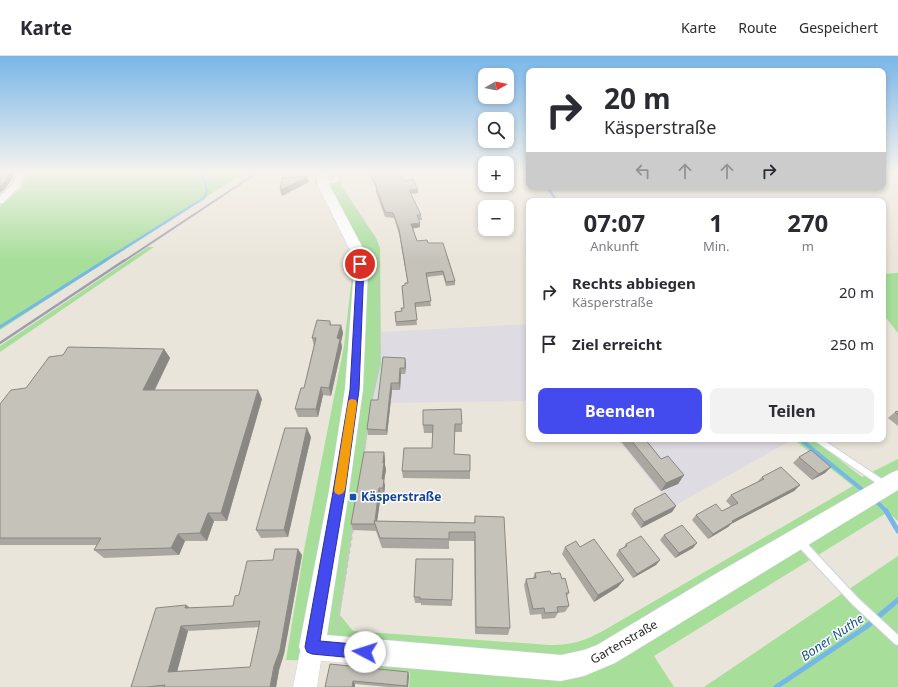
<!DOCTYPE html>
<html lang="de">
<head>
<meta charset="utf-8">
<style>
  body { margin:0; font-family:"Noto Sans",sans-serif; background:#f2f2f3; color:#2b2b33; height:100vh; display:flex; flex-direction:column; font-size:15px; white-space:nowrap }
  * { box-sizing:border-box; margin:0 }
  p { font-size:13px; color:#7c7c81 }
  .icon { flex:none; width:22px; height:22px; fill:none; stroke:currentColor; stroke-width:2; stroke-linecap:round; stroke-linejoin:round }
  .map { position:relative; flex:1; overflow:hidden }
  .sheet { position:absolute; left:526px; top:142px; width:360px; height:244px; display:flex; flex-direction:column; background:#fff; border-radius:8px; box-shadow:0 2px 6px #0003 }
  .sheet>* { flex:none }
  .banner { position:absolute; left:526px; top:12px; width:360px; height:122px; border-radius:8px; box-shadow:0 2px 6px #0003; background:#fff; color:#2b2b33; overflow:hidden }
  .needle { width:26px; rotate:80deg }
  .controls { position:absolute; left:478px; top:12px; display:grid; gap:8px }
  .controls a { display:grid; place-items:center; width:36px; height:36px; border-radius:8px; background:#fff; box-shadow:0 2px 6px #0003; font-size:20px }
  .pin { position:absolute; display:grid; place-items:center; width:34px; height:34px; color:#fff; margin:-17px; border:2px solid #fff; border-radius:50%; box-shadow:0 1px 4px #0007 }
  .me { position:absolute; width:44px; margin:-22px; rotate:275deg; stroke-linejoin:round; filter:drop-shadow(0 0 3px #0008) }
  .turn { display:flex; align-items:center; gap:14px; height:84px; padding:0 12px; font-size:18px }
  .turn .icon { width:52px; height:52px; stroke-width:2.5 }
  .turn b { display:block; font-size:28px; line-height:34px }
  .lanes { display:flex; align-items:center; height:38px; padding:0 12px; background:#0003; justify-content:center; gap:20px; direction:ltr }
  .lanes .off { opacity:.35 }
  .eta { display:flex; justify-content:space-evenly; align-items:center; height:68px; text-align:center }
  .eta b { font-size:24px; font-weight:700; line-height:28px }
  .action { display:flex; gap:8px; margin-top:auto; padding:8px 12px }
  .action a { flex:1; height:46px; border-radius:8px; background:#434bef; color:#fff; font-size:16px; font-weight:700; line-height:46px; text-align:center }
  .action a+a { background:#f2f2f3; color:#2b2b33 }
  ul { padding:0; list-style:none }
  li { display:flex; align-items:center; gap:12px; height:52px; padding:0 12px }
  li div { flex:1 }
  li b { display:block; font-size:15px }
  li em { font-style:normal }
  header { display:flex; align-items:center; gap:24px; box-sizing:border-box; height:56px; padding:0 20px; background:#fff; border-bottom:1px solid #e1e1e2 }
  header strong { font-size:19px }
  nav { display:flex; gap:22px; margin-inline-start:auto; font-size:14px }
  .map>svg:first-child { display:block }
  .industrial { fill:#dedbe2 }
  .green { fill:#a7de9a }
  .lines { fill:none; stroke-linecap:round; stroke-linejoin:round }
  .stream-far3 { stroke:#73b8e7; stroke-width:2.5 }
  .stream-far2 { stroke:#73b8e7; stroke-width:3 }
  .stream-far1 { stroke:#73b8e7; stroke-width:4 }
  .stream { stroke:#73b8e7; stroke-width:5 }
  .service-casing { stroke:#d0d1e0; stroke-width:2 }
  .minor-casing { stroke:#d0d1e0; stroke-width:2 }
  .tertiary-casing { stroke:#d0d1e0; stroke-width:1 }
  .secondary-casing { stroke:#d0d1e0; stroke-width:1 }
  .path-far2 { stroke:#c7c7c7; stroke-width:1.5; stroke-dasharray:2 1.5; stroke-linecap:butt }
  .path-far1 { stroke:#c7c7c7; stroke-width:2; stroke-dasharray:2.5 2; stroke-linecap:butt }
  .path { stroke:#c7c7c7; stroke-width:3; stroke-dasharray:4 3; stroke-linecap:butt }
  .service { fill:#fff; fill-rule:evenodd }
  .minor { fill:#fff; fill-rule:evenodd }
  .tertiary { fill:#fff; fill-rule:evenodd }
  .secondary { fill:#fff; fill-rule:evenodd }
  .rail-far1 { stroke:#9e9eb1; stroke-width:2 }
  .rail { stroke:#9e9eb1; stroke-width:2.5 }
  .wall { fill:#a9a7a0; fill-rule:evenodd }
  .shaded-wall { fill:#8a8882 }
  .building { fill:#c5c2ba; stroke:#8a8882; fill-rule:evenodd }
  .route { fill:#434bef; stroke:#2c319b }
  .slow { fill:#f59e0b }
  .transit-dot { fill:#1a4fb4; stroke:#fff; stroke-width:1.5 }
  .labels { text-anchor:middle; stroke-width:3; stroke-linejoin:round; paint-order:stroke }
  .near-transit-label { font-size:12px; font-weight:bold; fill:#164399; stroke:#fff; text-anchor:start }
  .near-street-label { font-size:12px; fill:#282828; stroke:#fff }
  .near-water-label { font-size:13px; font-style:italic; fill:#15548f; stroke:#fff }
</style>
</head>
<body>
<header>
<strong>Karte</strong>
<nav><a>Karte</a><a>Route</a><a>Gespeichert</a></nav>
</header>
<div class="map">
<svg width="898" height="631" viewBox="0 0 898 631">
  <rect width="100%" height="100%" fill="#eae5da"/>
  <g class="industrial">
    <path d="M 529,268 L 529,345 L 372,347 L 381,308 L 381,276 Z"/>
    <path d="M 617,383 L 794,383 L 672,451 Z"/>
  </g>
  <g class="green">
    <path d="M 30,116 L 245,116 L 0,274 L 0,150 L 20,133 Z"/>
    <path d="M 314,116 L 343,116 L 341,129 L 376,182 L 380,192 L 381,308 L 372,347 L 340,559 L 353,575 L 550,589 C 574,589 587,584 608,572 L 853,430 L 793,383 L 813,383 L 862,421 L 898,403 L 898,465 L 888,456 L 654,600 L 674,631 L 409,631 L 410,617 L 331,605 L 286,604 L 304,494 L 344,290 L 353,212 L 350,194 L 315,125 Z"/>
    <path d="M 148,191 L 154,191 L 0,296 L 0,290 Z"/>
    <path d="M 898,217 L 898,277 L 883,258 L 883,218 Z"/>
    <path d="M 898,500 L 898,631 L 704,631 Z"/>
  </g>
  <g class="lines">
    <g class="stream-far3">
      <path d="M 547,131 L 557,145"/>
      <path d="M 104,205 L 204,142 L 207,135 L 202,116"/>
    </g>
    <path class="stream-far2" d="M 0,271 L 106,204"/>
    <g class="stream-far1">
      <path d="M 800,383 L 865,436"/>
      <path d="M 875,444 L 887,456"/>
    </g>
    <g class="stream">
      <path d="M 886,455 L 898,475"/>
      <path d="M 776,631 L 866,571 L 898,544"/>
    </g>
    <g class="service-casing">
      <g id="service">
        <path d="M 335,116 L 339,116 L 339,122 L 336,126 L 322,128 L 322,126 L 334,124 L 335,122 Z"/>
        <path d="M 814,383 L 822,383 L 888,427 L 889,429 L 888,431 L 885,432 L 882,431 L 815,385 Z"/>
        <path d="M 799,481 L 802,482 L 858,542 L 898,579 L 898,589 L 895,588 L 852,548 L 796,488 L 795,485 L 796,482 Z"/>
      </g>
    </g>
    <g class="minor-casing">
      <path id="minor" d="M 18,116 L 26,116 L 19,131 L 3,147 L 0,147 L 0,140 L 13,128 Z"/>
    </g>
    <g class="tertiary-casing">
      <path id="tertiary" d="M 312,580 L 320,583 L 323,591 L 317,631 L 293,631 L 301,591 L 304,583 Z"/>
    </g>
    <g class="secondary-casing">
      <path id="secondary" d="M 316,116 L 326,116 L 330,130 L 365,196 L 368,213 L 363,333 L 349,435 L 327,579 L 561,599 L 584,594 L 597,589 L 712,520 L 891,417 L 898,414 L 898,434 L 615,607 L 584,620 L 561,625 L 312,604 L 303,600 L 299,591 L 329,435 L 345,333 L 354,213 L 351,196 L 318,130 Z"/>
    </g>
    <g class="path-far2">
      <path d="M 894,116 L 898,120"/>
      <path d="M 339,128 L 374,186 L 377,205"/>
    </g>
    <g class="path-far1">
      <path d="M 372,345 L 379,298 L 377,204"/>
      <path d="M 364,397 L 367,373"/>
    </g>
    <path class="path" d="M 336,574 L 353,470"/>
    <use href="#service" class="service"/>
    <use href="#minor" class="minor"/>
    <use href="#tertiary" class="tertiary"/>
    <use href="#secondary" class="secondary"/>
    <path class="rail-far1" d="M 124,205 L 258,116"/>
    <path class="rail" d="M 0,287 L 125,204"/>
  </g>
  <g class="wall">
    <path d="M 368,116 L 400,116 L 404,125 L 418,137 L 411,138 L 421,159 L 422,164 L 419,164 L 420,171 L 413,172 L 417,185 L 428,187 L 455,225 L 455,229 L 446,230 L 443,219 L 427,221 L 431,250 L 415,251 L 417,269 L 396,270 L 395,256 L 402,255 L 404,252 L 405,229 L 408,227 L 399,178 L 394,162 L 385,161 L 376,136 L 376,132 Z"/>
    <path d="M 330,265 L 331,269 L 341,269 L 343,277 L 341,286 L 342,291 L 331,340 L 323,339 L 318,361 L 298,361 L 295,353 L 304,332 L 314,290 L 312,282 Z"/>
    <path d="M 164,293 L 170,302 L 155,334 L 262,343 L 227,465 L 214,465 L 207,485 L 185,485 L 179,499 L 104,502 L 94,494 L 97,489 L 0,489 L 0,348 L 26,332 Z"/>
    <path d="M 405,302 L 406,309 L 405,318 L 401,318 L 400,334 L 392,334 L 387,379 L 368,379 L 367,373 L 378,344 Z"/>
    <path d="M 898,355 L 898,370 L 888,362 L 895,356 Z"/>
    <path d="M 462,368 L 462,376 L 454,376 L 454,398 L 470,415 L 470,423 L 403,422 L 402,415 L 432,392 L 433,377 L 424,377 L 423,369 Z"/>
    <path d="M 311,381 L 288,481 L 261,482 L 256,474 Z"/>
    <path d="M 619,383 L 645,383 L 661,403 L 684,419 L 678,428 L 661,435 Z"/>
    <path d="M 384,396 L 385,403 L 385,409 L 386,414 L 384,425 L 385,430 L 384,438 L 381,438 L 377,465 L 474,467 L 475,460 L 510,572 L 508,579 L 475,578 L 474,485 L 449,485 L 449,493 L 382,492 L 376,475 L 353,474 L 351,468 Z"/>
    <path d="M 799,401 L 831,411 L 825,417 L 812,424 L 793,407 Z"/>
    <path d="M 762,421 L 800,429 L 794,435 L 731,468 L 728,471 L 708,483 L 692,464 L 696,459 L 722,455 L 731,450 L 726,445 L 731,439 L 757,426 Z"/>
    <path d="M 676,450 L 672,456 L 641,472 L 631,458 L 634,453 Z"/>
    <path d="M 664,479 L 693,492 L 675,502 L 660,484 Z"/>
    <path d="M 626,488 L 660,504 L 656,509 L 633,522 L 616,499 L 619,494 L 623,492 Z"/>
    <path d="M 565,491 L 580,491 L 618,531 L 594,546 L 562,498 Z"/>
    <path d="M 302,499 L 284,598 L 279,614 L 276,631 L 131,631 L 186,549 L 190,552 L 233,550 L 239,539 L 273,504 ZM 259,571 L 250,611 L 177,615 L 188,575 Z"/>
    <path d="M 453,503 L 452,550 L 421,549 L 421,547 L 415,547 L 414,541 Z"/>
    <path d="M 535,517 L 551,518 L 562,523 L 569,537 L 567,540 L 569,550 L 565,556 L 558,557 L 555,562 L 542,563 L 541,558 L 530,559 L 524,529 L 526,523 L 533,522 Z"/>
    <path d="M 330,608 L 408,616 L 409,619 L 408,631 L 388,631 L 355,628 L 355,631 L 325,631 Z"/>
  </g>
  <g class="shaded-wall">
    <path d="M 10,116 L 16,116 L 13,120 L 14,120 L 5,133 L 0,137 L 0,131 Z"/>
    <path d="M 307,121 L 309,126 L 282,140 L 280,134 Z"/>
    <path d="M 418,133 L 418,137 L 409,138 L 409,134 Z"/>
    <path d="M 420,167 L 420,171 L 411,173 L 411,168 Z"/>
    <path d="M 341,269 L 343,277 L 341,286 L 342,291 L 331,340 L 329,332 L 337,282 Z"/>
    <path d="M 164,293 L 170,302 L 150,343 L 143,334 Z"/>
    <path d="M 405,302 L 406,309 L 405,318 Z"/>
    <path d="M 400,312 L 401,318 L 400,334 L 399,327 Z"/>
    <path d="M 391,327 L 392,334 L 387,379 L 386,374 Z"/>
    <path d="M 321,331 L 323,339 L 318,361 L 316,353 Z"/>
    <path d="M 258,334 L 262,343 L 227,465 L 221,457 Z"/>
    <path d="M 307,372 L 311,381 L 288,481 L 284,474 Z"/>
    <path d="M 384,396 L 385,403 L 385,409 L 386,414 L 384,425 L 385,430 L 384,438 L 383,432 L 382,423 L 383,407 Z"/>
    <path d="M 831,411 L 825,417 L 812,424 L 819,418 Z"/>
    <path d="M 684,419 L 678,428 L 661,435 L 666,427 Z"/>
    <path d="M 800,429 L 794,435 L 731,468 L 728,471 L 708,483 L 713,478 L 732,465 Z"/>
    <path d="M 379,432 L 381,438 L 376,473 L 375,468 Z"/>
    <path d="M 676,450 L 672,456 L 641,472 L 644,466 Z"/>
    <path d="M 208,457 L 214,465 L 207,485 L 200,477 Z"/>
    <path d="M 178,478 L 185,485 L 179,499 L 171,492 Z"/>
    <path d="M 697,487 L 693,492 L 675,502 L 679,497 Z"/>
    <path d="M 298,493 L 302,499 L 284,598 L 279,614 L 276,631 L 270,631 L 274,610 Z"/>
    <path d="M 660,504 L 656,509 L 633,522 L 637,518 Z"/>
    <path d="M 624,524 L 618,531 L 594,546 L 598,539 Z"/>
    <path d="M 186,549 L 193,554 L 185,552 Z"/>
    <path d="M 181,570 L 188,575 L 176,620 L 168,616 Z"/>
    <path d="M 408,616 L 409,619 L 408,631 L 407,631 Z"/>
    <path d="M 353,625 L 355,628 L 355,631 L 352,631 Z"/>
  </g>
  <g class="building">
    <path d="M 0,116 L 11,116 L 3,128 L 0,131 Z"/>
    <path d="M 370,116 L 400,116 L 404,125 L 413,123 L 418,133 L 409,134 L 421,159 L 417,159 L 420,167 L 411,168 L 417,185 L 427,184 L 428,187 L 443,187 L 455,225 L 446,226 L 443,215 L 426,217 L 431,245 L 415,247 L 417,264 L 396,266 L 395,256 L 402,255 L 401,252 L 404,252 L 402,230 L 405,229 L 405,227 L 408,227 L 399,173 L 393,157 L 385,156 L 376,131 L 377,131 Z"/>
    <path d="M 307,120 L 307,121 L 280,134 L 282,122 Z"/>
    <path d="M 317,264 L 330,265 L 330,269 L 341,269 L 337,282 L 340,283 L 329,332 L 321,331 L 316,353 L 295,353 L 301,332 L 304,332 L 316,282 L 312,282 Z"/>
    <path d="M 68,291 L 164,293 L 143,334 L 258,334 L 221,457 L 208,457 L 200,477 L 178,478 L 171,492 L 94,494 L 101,482 L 0,482 L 0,348 L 11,334 L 26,332 L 49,301 L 63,299 Z"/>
    <path d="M 383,301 L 405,302 L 405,312 L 400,312 L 399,327 L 391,327 L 386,374 L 367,373 L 371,344 L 378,344 Z"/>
    <path d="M 461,353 L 462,368 L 455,368 L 454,398 L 470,399 L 470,415 L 402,415 L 404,392 L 432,392 L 433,369 L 423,369 L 423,354 Z"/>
    <path d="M 898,355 L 898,359 L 895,356 Z"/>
    <path d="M 285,372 L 307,372 L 284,474 L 256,474 Z"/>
    <path d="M 630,383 L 645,383 L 661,403 L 668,400 L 684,419 L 666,427 Z"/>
    <path d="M 811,394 L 831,411 L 819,418 L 799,401 Z"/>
    <path d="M 364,396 L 384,396 L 383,407 L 384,407 L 382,423 L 384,423 L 383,432 L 379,432 L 375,465 L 374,465 L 375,468 L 351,468 Z"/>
    <path d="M 781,411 L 800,429 L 732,465 L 733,466 L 713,478 L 696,459 L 716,448 L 722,455 L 738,447 L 731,439 L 764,423 L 762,421 Z"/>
    <path d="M 665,437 L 676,450 L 644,466 L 634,453 Z"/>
    <path d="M 475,460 L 504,461 L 510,572 L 476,571 L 475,476 L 449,476 L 449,483 L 380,482 L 374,465 L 475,467 Z"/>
    <path d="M 682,469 L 697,487 L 679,497 L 664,479 Z"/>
    <path d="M 641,480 L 660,504 L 637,518 L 619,494 L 627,490 L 626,488 Z"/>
    <path d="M 594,483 L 624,524 L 598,539 L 565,491 L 576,485 L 580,491 Z"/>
    <path d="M 275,493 L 298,493 L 280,594 L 274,610 L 270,631 L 164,631 L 165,629 L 147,631 L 131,631 L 156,552 L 186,549 L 185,552 L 233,550 L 235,540 L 239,539 L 247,505 L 273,504 ZM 260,565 L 250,611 L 168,616 L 181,570 Z"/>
    <path d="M 416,503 L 453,503 L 452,544 L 420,543 L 420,541 L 414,541 Z"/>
    <path d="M 550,515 L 551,518 L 560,517 L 562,523 L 565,522 L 569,537 L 566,537 L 569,550 L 557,551 L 558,556 L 545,557 L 544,552 L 533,553 L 526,523 L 536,522 L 535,517 Z"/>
    <path d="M 330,608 L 408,616 L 407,630 L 353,625 L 352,631 L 325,631 Z"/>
  </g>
  <linearGradient id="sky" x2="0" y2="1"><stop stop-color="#79b6e8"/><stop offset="0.57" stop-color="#f6f3ee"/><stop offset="1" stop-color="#f6f3ee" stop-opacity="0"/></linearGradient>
  <rect width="898" height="204" fill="url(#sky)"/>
  <path class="route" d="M 360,206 L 364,208 L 359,334 L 345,436 L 320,585 L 365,589 L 369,591 L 371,596 L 369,601 L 365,603 L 312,598 L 307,596 L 305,591 L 333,436 L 350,334 L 357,208 Z"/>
  <path class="slow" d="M 352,343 L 356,344 L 357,347 L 345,434 L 343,437 L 339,439 L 335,437 L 334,434 L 348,347 L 349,344 Z"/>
  <rect class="transit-dot" x="349" y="437" width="8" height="8" rx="2"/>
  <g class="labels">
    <g class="near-transit-label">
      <text x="361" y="445">Käsperstraße</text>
    </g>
    <g class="near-street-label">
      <text transform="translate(624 586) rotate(-30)" y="4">Gartenstraße</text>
    </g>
    <g class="near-water-label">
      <text transform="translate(832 581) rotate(-34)" y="5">Boner Nuthe</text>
    </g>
  </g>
</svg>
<div class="controls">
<a><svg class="needle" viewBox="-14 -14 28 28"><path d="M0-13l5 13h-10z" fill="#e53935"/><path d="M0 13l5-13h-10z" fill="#7c7c81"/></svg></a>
<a><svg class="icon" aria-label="search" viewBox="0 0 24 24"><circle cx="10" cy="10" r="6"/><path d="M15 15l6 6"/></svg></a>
<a>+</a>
<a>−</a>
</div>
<div class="pin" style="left:360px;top:208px;background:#d93025"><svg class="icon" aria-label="arrive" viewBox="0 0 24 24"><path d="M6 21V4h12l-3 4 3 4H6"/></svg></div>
<svg class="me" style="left:365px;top:596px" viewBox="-20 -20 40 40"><circle r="19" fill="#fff"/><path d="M0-13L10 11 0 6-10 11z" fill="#434bef"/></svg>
<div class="banner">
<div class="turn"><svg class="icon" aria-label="right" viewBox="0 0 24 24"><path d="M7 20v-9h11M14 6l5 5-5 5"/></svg><div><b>20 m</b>Käsperstraße</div></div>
<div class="lanes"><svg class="icon off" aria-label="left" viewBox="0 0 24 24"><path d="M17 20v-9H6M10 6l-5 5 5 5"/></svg><svg class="icon off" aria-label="ahead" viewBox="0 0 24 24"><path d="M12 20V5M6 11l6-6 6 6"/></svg><svg class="icon off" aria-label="ahead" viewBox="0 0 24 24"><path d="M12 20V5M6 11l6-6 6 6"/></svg><svg class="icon" aria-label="right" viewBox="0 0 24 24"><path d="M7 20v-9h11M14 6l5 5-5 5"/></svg></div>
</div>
<section class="sheet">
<div class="eta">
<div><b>07:07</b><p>Ankunft</p></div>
<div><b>1</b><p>Min.</p></div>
<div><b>270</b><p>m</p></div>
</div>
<ul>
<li><svg class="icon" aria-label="right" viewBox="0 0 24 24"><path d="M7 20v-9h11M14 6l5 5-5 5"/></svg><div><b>Rechts abbiegen</b><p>Käsperstraße</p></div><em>20 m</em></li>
<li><svg class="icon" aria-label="arrive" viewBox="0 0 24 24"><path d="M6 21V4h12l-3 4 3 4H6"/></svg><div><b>Ziel erreicht</b></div><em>250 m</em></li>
</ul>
<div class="action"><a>Beenden</a><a>Teilen</a></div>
</section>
</div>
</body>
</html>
